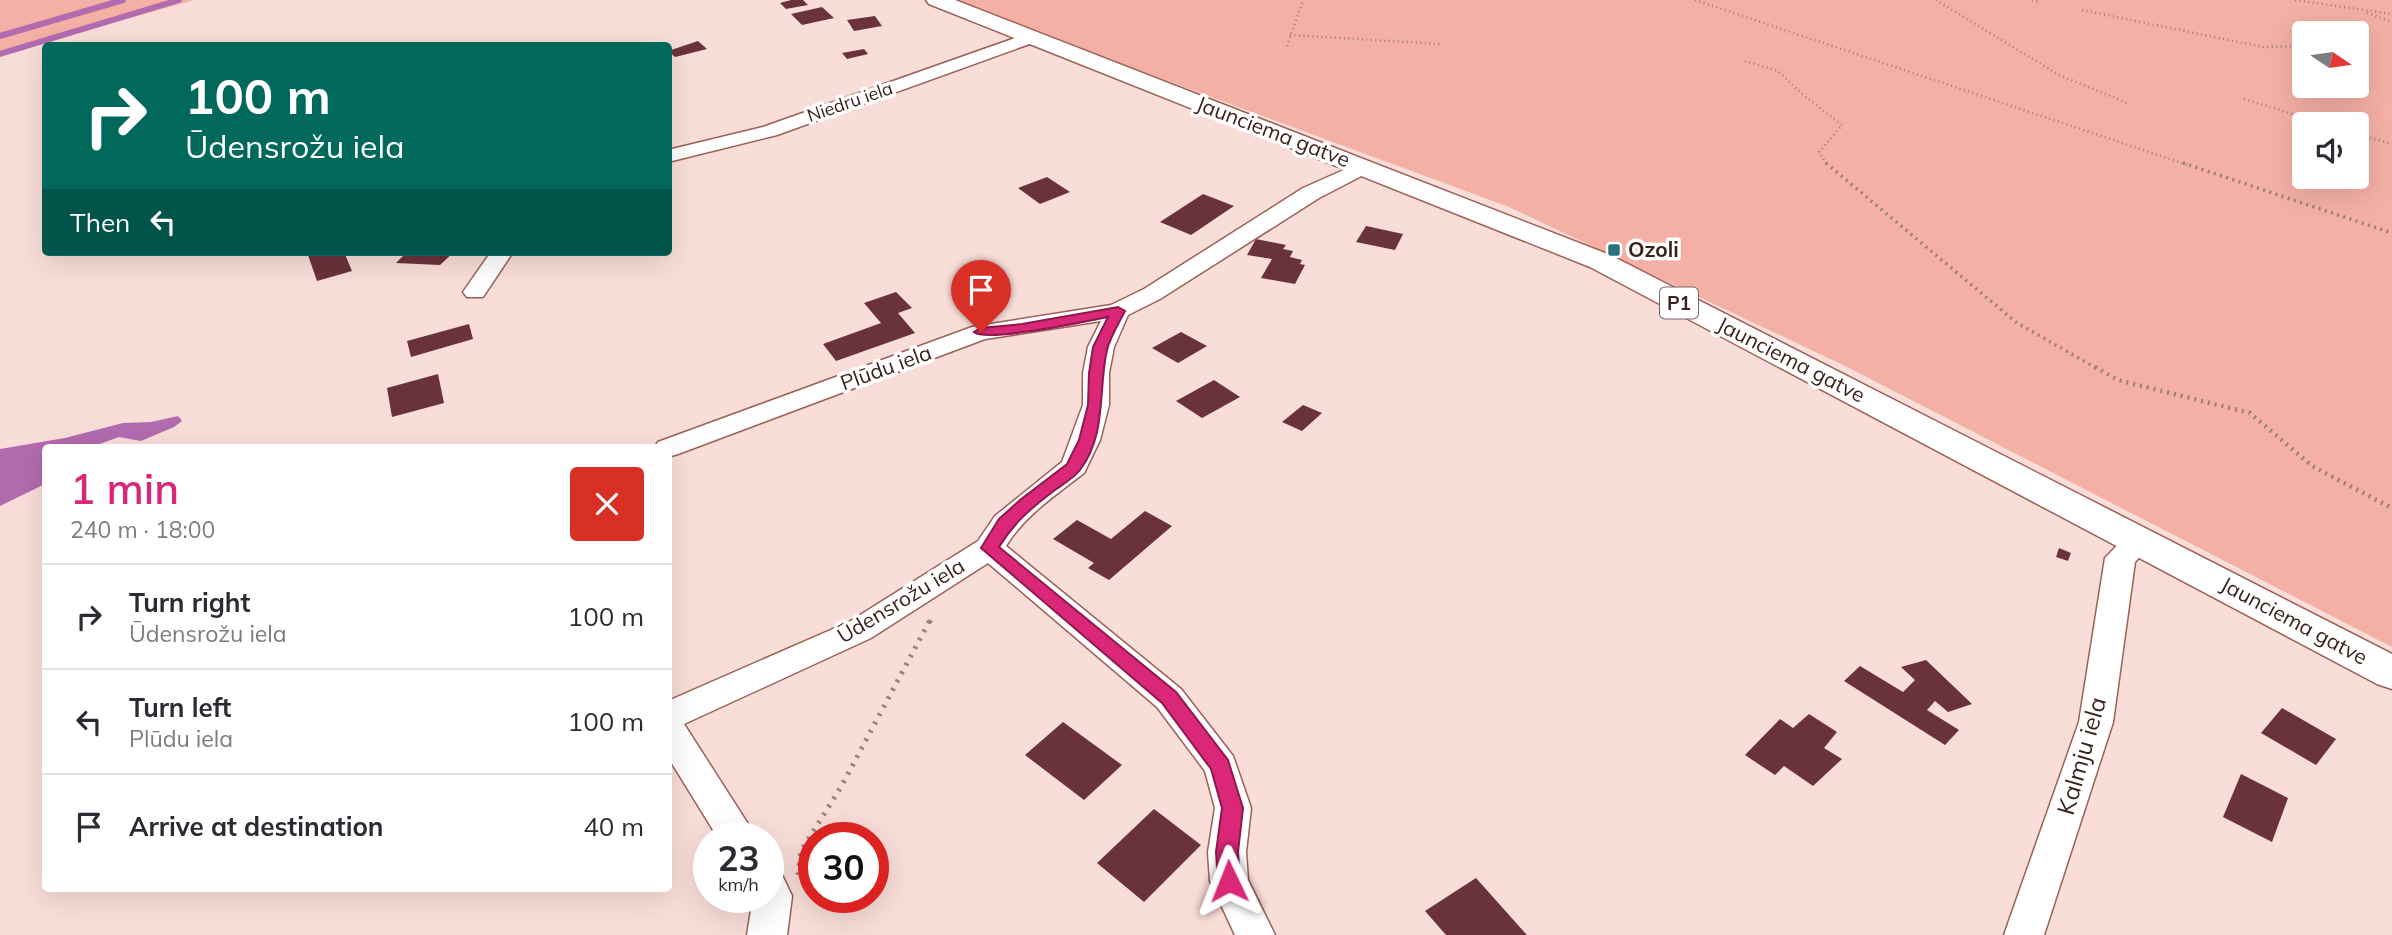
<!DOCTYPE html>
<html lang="en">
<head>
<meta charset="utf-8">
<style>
  body { margin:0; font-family:Mulish,sans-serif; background:#f7f7f7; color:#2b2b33; height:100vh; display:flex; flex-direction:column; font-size:26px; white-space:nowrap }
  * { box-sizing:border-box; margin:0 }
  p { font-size:23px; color:#7c7c81 }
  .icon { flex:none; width:38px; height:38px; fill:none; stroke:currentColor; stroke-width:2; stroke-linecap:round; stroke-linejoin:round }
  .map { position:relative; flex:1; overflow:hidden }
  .sheet { position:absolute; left:42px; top:444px; width:630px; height:448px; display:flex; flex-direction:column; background:#fff; border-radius:7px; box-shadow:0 7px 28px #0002 }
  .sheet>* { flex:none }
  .banner { position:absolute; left:42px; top:42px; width:630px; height:214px; border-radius:7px; box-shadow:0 7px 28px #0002; background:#00695c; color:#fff; overflow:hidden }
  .needle { width:46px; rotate:103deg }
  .buttons { position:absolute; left:2292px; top:21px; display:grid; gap:14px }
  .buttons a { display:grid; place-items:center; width:77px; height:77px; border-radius:7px; background:#fff; box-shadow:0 7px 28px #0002; font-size:35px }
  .speed { position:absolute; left:693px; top:822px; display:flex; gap:14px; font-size:35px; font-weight:700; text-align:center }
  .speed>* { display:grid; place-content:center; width:91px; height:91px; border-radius:50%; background:#fff; box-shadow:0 7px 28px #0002; line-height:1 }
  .speed small { font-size:18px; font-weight:400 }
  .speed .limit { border:10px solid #d22; background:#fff; color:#111 }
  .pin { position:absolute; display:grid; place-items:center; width:60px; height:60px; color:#fff; margin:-72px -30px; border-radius:50% 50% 50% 0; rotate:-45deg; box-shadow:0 0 7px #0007 }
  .pin .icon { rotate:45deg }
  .me { position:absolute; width:77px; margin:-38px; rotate:358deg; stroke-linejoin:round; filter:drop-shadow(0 0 5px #0008) }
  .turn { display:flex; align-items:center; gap:24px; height:147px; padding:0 28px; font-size:32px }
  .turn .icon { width:91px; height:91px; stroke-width:2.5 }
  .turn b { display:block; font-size:49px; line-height:60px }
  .then { display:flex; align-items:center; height:66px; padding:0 28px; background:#0003; gap:14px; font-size:26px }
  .round { display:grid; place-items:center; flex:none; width:74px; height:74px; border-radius:7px; background:#f7f7f7 }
  .head { display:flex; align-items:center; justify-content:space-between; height:119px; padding:0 28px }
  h1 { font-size:42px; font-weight:600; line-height:52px; color:#db2777 }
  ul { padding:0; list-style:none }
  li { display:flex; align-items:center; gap:21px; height:105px; padding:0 28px; border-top:2px solid #e1e1e2 }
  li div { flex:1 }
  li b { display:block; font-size:26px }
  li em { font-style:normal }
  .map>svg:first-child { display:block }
  .green { fill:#f4b0a5; fill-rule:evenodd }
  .water { fill:#b36baf }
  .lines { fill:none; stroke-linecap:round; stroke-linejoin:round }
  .stream { stroke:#b36baf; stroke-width:6 }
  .building { fill:#6a323d }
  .minor-casing { stroke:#9d6057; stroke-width:3 }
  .major-casing { stroke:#9d6057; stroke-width:3 }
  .path-far3 { stroke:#997f7a; stroke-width:2.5; stroke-dasharray:1 3.5; stroke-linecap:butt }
  .path-far2 { stroke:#997f7a; stroke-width:3.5; stroke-dasharray:2 4.5; stroke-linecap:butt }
  .path-far1 { stroke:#997f7a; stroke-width:4.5; stroke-dasharray:2 5; stroke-linecap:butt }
  .path { stroke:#997f7a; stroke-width:5; stroke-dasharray:2.5 7; stroke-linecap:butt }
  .minor { fill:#fff; fill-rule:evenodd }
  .major { fill:#fff; fill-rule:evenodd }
  .route { fill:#db2777; stroke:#8e194d; stroke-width:2 }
  .poi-dot { fill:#2c737e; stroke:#fff; stroke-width:2.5 }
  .labels { text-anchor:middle; stroke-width:7; stroke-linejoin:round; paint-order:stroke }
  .far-street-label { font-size:18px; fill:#3b221e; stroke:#fff }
  .shield { fill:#fff; stroke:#766462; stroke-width:2 }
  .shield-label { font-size:19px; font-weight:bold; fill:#3b221e }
  .street-label { font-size:21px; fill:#3b221e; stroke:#fff }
  .poi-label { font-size:21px; font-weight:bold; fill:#3b221e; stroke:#fff; text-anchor:start }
  .near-street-label { font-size:24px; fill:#3b221e; stroke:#fff }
</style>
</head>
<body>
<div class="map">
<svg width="2392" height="935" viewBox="0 0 2392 935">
  <rect width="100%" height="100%" fill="#f9ddd8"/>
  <g class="green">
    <path d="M 0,0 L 194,0 L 0,55 Z"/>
    <path d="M 949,0 L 2392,0 L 2392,647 L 1845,366 L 1509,207 ZM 2305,33 L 2357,33 L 2357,86 L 2305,86 ZM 2305,124 L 2357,124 L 2357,177 L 2305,177 Z"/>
  </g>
  <path class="water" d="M 178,416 L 182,421 L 174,427 L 141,441 L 119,437 L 88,448 L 46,448 L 45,484 L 0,506 L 0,449 L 65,438 L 123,423 L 151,422 Z"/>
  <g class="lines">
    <g class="stream">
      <path d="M 0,36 L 123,0"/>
      <path d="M 0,54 L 179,0"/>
    </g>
  </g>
  <g class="building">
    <path d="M 791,0 L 803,0 L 808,5 L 786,9 L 780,3 Z"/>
    <path d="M 822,7 L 834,18 L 802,25 L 791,14 Z"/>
    <path d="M 875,16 L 882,26 L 854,31 L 847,20 Z"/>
    <path d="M 698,41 L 707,49 L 675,57 L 668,51 Z"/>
    <path d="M 864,49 L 868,54 L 847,59 L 842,53 Z"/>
    <path d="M 1047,177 L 1070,192 L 1040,204 L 1018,188 Z"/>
    <path d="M 1203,194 L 1234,206 L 1191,235 L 1160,222 Z"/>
    <path d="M 1366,226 L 1403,234 L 1395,250 L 1356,242 Z"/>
    <path d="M 1256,239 L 1286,245 L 1283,249 L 1293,251 L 1290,257 L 1302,260 L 1300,264 L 1305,265 L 1295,284 L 1261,278 L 1272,259 L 1247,255 Z"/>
    <path d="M 319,252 L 344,252 L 352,271 L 317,281 L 308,255 Z"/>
    <path d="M 407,252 L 454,252 L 440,265 L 396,263 Z"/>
    <path d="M 896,292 L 912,308 L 898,313 L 915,333 L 836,361 L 823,344 L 881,323 L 864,303 Z"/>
    <path d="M 469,324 L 473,339 L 411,357 L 407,341 Z"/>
    <path d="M 1181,332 L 1207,346 L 1178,363 L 1152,348 Z"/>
    <path d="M 438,374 L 444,403 L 392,417 L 387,388 Z"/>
    <path d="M 1214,380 L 1240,397 L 1202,418 L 1176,401 Z"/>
    <path d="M 1303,405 L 1322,413 L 1302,431 L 1282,422 Z"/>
    <path d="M 1145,511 L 1172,526 L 1109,580 L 1088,568 L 1094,563 L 1053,539 L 1077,520 L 1111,539 Z"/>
    <path d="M 2059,548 L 2071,553 L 2068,561 L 2056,557 Z"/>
    <path d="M 1926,660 L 1972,704 L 1948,712 L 1935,701 L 1927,710 L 1959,730 L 1945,745 L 1844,681 L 1860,666 L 1903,692 L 1915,680 L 1901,667 Z"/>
    <path d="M 2282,708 L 2336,739 L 2316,765 L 2261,733 Z"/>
    <path d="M 1809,714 L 1837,732 L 1824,748 L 1842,759 L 1813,786 L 1784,766 L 1775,775 L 1745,755 L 1780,719 L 1793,728 Z"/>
    <path d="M 1063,722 L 1122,765 L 1084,800 L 1025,755 Z"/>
    <path d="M 2241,774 L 2288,798 L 2272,842 L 2223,817 Z"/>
    <path d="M 1154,809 L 1201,845 L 1144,902 L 1097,863 Z"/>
    <path d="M 1476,878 L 1527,935 L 1446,935 L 1425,911 Z"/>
  </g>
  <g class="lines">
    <g class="minor-casing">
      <g id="minor">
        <path d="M 1029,33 L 1035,34 L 1038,38 L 1035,42 L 777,135 L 668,162 L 668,150 L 763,127 Z"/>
        <path d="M 1364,161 L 1371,163 L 1374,167 L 1371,171 L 1319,198 L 1160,299 L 1128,315 L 1114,347 L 1109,373 L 1109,405 L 1100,440 L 1084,473 C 1056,495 1025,515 1006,546 L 1181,689 L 1233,756 L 1251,808 L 1246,852 L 1248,880 L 1275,935 L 1235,935 L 1210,881 L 1208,852 L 1215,808 L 1205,771 L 1157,707 L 988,563 L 871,638 L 684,724 L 757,838 L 718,838 L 668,757 L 668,701 L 849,622 L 978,541 L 995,516 L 1062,462 L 1083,405 L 1083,373 L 1088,347 L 1101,321 L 985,339 L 678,454 L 668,457 L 668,448 L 654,448 L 658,442 L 972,327 L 1111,305 L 1144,289 L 1303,188 Z"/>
        <path d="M 491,252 L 513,252 L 483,297 L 467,297 L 463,292 Z"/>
        <path d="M 2140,530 L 2151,533 L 2155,540 L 2135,562 L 2113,722 L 2044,935 L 2004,935 L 2079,722 L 2105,558 L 2129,533 Z"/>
        <path d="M 768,870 L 782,875 L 792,896 L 787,935 L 747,935 L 753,898 L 768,898 Z"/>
      </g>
    </g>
    <g class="major-casing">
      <path id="major" d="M 926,0 L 955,0 L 1610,255 L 2392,654 L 2392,689 L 2377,684 L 1590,267 L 929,4 Z"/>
    </g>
    <g class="path-far3">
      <path d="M 1695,0 L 2188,165"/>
      <path d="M 1936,0 L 2059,75 L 2127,103"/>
      <path d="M 2032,0 L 2039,2"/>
      <path d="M 2295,0 L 2392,14"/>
      <path d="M 2082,10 L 2263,47 L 2305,46"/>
      <path d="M 2367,13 L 2392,22"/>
      <path d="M 1290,35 L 1440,44"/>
      <path d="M 1287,46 L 1303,0"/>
      <path d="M 1745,61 L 1778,71 L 1802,94 L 1842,125 L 1819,152 L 1827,165"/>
      <path d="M 2244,99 L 2326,124"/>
      <path d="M 2357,134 L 2392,144"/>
    </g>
    <g class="path-far2">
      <path d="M 1826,163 L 2017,323 L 2098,369"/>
      <path d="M 2183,163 L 2392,233"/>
    </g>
    <g class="path-far1">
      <path d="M 2095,367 L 2118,380 L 2250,413 L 2312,466 L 2392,508"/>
      <path d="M 930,622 L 932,617"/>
    </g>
    <path class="path" d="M 798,875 L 801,851 L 841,787 L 930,620"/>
    <use href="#minor" class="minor"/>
    <use href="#major" class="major"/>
  </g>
  <path class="route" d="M 1118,307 L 1125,311 C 1119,323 1110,337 1107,350 C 1098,389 1107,435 1080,470 C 1073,479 1060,486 1051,493 C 1030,509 1013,524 999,547 L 1176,692 L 1228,760 L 1243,808 L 1238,852 L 1240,881 L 1237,887 L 1229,890 L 1221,887 L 1218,881 L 1216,852 L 1222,808 L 1211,769 L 1162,703 L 981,548 L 999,519 L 1020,500 L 1067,464 L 1079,440 L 1088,405 L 1089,373 L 1093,347 L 1108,317 C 1087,321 986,343 974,332 L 981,328 L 1022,324 Z"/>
  <rect class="poi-dot" x="1607" y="243" width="14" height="14" rx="3.5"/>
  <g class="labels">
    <g class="far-street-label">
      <text transform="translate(850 102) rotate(-19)" y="6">Niedru iela</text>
    </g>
    <rect class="shield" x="1660" y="287.5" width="38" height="31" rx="5"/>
    <g class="shield-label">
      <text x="1679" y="310">P1</text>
    </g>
    <g class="street-label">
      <text transform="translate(1273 132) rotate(21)" y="7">Jaunciema gatve</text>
      <text transform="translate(1791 360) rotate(27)" y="7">Jaunciema gatve</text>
      <text transform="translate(886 368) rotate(-20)" y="7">Plūdu iela</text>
      <text transform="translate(901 601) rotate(-31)" y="7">Ūdensrožu iela</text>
      <text transform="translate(2294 621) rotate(28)" y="7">Jaunciema gatve</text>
    </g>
    <g class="poi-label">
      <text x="1628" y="257">Ozoli</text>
    </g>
    <g class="near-street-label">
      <text transform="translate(2082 756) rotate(-74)" y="8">Kalmju iela</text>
    </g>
  </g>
</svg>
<div class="buttons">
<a><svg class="needle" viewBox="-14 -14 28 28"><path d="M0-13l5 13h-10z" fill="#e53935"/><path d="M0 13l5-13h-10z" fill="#7c7c81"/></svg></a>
<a><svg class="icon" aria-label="sound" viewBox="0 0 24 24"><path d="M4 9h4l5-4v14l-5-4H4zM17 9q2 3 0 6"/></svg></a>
</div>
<div class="speed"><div>23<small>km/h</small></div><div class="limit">30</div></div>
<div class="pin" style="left:981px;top:332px;background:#d93025"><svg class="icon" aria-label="arrive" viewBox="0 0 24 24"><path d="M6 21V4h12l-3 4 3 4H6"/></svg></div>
<svg class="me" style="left:1229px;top:881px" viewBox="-20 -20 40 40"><path d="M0-17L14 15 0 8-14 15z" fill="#db2777" stroke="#fff" stroke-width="4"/></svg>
<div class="banner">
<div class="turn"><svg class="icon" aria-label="right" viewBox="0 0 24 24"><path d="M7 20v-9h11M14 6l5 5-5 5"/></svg><div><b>100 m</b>Ūdensrožu iela</div></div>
<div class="then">Then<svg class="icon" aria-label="left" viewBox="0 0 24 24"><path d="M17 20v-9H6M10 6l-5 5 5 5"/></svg></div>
</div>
<section class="sheet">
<div class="head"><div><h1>1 min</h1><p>240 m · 18:00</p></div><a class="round" style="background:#d93025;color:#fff"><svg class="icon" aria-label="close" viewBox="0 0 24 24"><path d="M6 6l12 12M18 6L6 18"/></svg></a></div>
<ul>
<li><svg class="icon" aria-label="right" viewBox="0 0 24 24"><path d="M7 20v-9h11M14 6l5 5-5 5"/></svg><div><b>Turn right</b><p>Ūdensrožu iela</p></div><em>100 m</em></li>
<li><svg class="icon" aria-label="left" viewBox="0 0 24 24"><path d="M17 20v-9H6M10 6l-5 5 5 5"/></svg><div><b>Turn left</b><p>Plūdu iela</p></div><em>100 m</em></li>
<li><svg class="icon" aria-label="arrive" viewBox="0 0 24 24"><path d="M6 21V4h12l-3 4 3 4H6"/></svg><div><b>Arrive at destination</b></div><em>40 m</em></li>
</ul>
</section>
</div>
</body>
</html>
